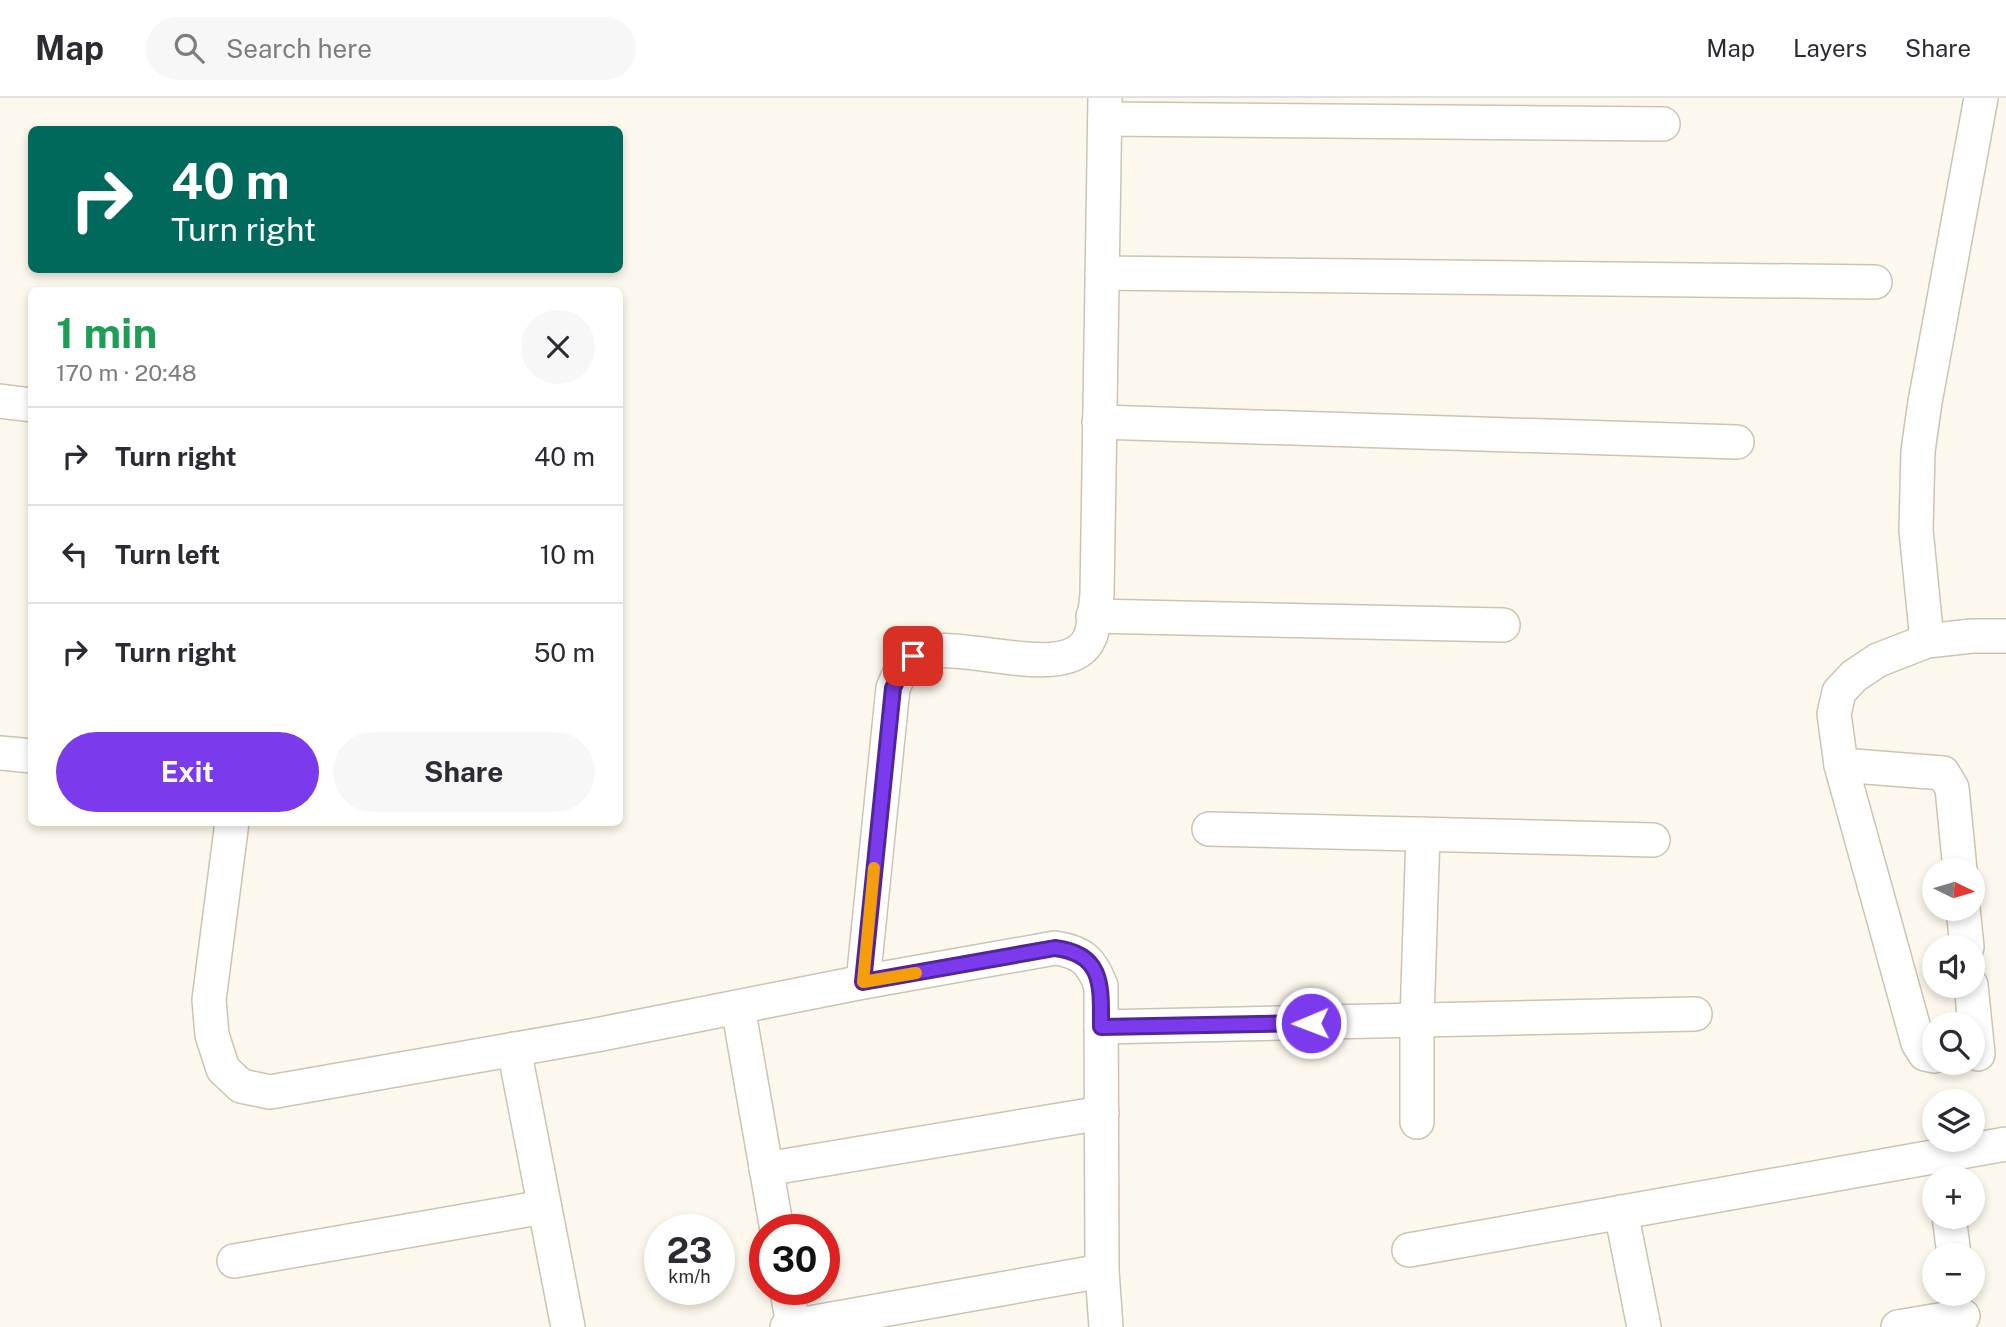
<!DOCTYPE html>
<html lang="en">
<head>
<meta charset="utf-8">
<style>
  body { margin:0; font-family:"Public Sans",sans-serif; background:#f7f7f7; color:#2b2b33; height:100vh; display:flex; flex-direction:column; font-size:26px; white-space:nowrap }
  * { box-sizing:border-box; margin:0 }
  p { font-size:23px; color:#7c7c81 }
  .icon { flex:none; width:38px; height:38px; fill:none; stroke:currentColor; stroke-width:2; stroke-linecap:round; stroke-linejoin:round }
  .map { position:relative; flex:1; overflow:hidden }
  .side { position:absolute; left:28px; top:189px; width:595px; height:539px; display:flex; flex-direction:column; background:#fff; border-radius:10px; box-shadow:0 4px 10px #0003 }
  .side>* { flex:none }
  .top-card { position:absolute; left:28px; top:28px; width:595px; height:147px; border-radius:10px; box-shadow:0 4px 10px #0003; background:#00695c; color:#fff; overflow:hidden }
  .needle { width:46px; rotate:95deg }
  .tools { position:absolute; left:1922px; top:760px; display:grid; gap:14px }
  .tools a { display:grid; place-items:center; width:63px; height:63px; border-radius:50%; background:#fff; box-shadow:0 4px 10px #0003; font-size:35px }
  .speed { position:absolute; left:644px; top:1116px; display:flex; gap:14px; font-size:35px; font-weight:700; text-align:center }
  .speed>* { display:grid; place-content:center; width:91px; height:91px; border-radius:50%; background:#fff; box-shadow:0 4px 10px #0003; line-height:1 }
  .speed small { font-size:18px; font-weight:400 }
  .speed .limit { border:10px solid #d22; background:#fff; color:#111 }
  .pin { position:absolute; display:grid; place-items:center; width:60px; height:60px; color:#fff; margin:-30px; border-radius:14px; box-shadow:0 4px 10px #0006 }
  .me { position:absolute; width:77px; margin:-38px; rotate:269deg; stroke-linejoin:round; filter:drop-shadow(0 0 5px #0008) }
  .turn { display:flex; align-items:center; gap:24px; height:147px; padding:0 28px; font-size:32px }
  .turn .icon { width:91px; height:91px; stroke-width:2.5 }
  .turn b { display:block; font-size:49px; line-height:60px }
  .round { display:grid; place-items:center; flex:none; width:74px; height:74px; border-radius:37px; background:#f7f7f7 }
  .overview { display:flex; align-items:center; justify-content:space-between; height:119px; padding:0 28px }
  h1 { font-size:42px; font-weight:700; line-height:52px; color:#1e9e55 }
  .button { display:flex; gap:14px; margin-top:auto; padding:14px 28px }
  .button a { flex:1; height:80px; border-radius:42px; background:#7c3aed; color:#fff; font-size:28px; font-weight:700; line-height:80px; text-align:center }
  .button a+a { background:#f7f7f7; color:#2b2b33 }
  ul { padding:0; list-style:none }
  li { display:flex; align-items:center; gap:21px; height:98px; padding:0 28px; border-top:2px solid #e1e1e2 }
  li div { flex:1 }
  li b { display:block; font-size:26px }
  li em { font-style:normal }
  header { display:flex; align-items:center; gap:42px; box-sizing:border-box; height:98px; padding:0 35px; background:#fff; border-bottom:2px solid #e1e1e2 }
  header strong { font-size:33px }
  nav { display:flex; gap:38px; margin-inline-start:auto; font-size:24px }
  .search { width:490px; height:63px; background:#f7f7f7; display:flex; align-items:center; gap:18px; box-sizing:border-box; padding:0 24px; border-radius:38px; color:#7c7c81; font-size:26px }
  .map>svg:first-child { display:block }
  .lines { fill:none; stroke-linecap:round; stroke-linejoin:round }
  .minor-casing { stroke:#cec3b2; stroke-width:36 }
  .minor { stroke:#fff; stroke-width:33 }
  .route-casing { stroke:#51269a; stroke-width:18 }
  .route { stroke:#7c3aed; stroke-width:12 }
  .slow { stroke:#f59e0b; stroke-width:12 }
</style>
</head>
<body>
<header>
<strong>Map</strong>
<div class="search"><svg class="icon" aria-label="search" viewBox="0 0 24 24"><circle cx="10" cy="10" r="6"/><path d="M15 15l6 6"/></svg>Search here</div>
<nav><a>Map</a><a>Layers</a><a>Share</a></nav>
</header>
<div class="map">
<svg width="2006" height="1229" viewBox="0 0 2006 1229">
  <rect width="100%" height="100%" fill="#fcf8ed"/>
  <g class="lines">
    <g class="minor-casing">
      <g id="minor">
        <path d="M 1105,21 L 1663,26"/>
        <path d="M 1102,175 L 1875,184"/>
        <path d="M 0,303 L 32,307"/>
        <path d="M 1099,324 L 1737,344"/>
        <path d="M 1093,518 L 1503,527"/>
        <path d="M 1927,543 L 1916,432 L 1918,353 L 1925,304 L 1981,0"/>
        <path d="M 0,655 L 32,658"/>
        <path d="M 1841,667 L 1943,675 L 1952,690 L 1960,772"/>
        <path d="M 232,724 L 209,902 L 212,937 L 223,971 L 241,988 L 270,994 L 596,937 L 863,884 L 1055,850 C 1082,854 1091,862 1101,888 L 1102,1173 L 1106,1229"/>
        <path d="M 1209,731 L 1653,742"/>
        <path d="M 1963,810 L 1967,849"/>
        <path d="M 863,884 L 893,590 C 898,580 902,564 913,558 C 950,536 1070,590 1090,539 C 1095,528 1095,510 1097,497 L 1105,0"/>
        <path d="M 1971,887 L 1978,956"/>
        <path d="M 738,909 L 777,1132"/>
        <path d="M 1101,929 L 1695,916"/>
        <path d="M 514,951 L 568,1229"/>
        <path d="M 1934,958 L 1925,956 L 1918,945 L 1841,667 L 1834,616 L 1839,594 L 1854,578 L 1878,562 L 1927,543 L 1972,538 L 2006,538"/>
        <path d="M 1417,1024 L 1417,922 L 1423,736"/>
        <path d="M 766,1071 L 1102,1015"/>
        <path d="M 1621,1114 L 1644,1229"/>
        <path d="M 1949,1118 L 1954,1157"/>
        <path d="M 1409,1152 L 2006,1046"/>
        <path d="M 234,1163 L 544,1109"/>
        <path d="M 787,1192 L 793,1228"/>
        <path d="M 787,1229 L 1102,1173"/>
        <path d="M 1898,1229 L 1963,1218"/>
      </g>
    </g>
    <use href="#minor" class="minor"/>
  </g>
  <g class="lines">
    <g class="route-casing">
      <path id="route" d="M 913,558 L 903,569 L 893,590 L 863,884 L 1055,850 C 1104,856 1101,888 1101,929 L 1311,925"/>
    </g>
    <use href="#route" class="route"/>
    <path class="slow" d="M 874,770 L 863,884 L 916,875"/>
  </g>
</svg>
<div class="tools">
<a><svg class="needle" viewBox="-14 -14 28 28"><path d="M0-13l5 13h-10z" fill="#e53935"/><path d="M0 13l5-13h-10z" fill="#7c7c81"/></svg></a>
<a><svg class="icon" aria-label="sound" viewBox="0 0 24 24"><path d="M4 9h4l5-4v14l-5-4H4zM17 9q2 3 0 6"/></svg></a>
<a><svg class="icon" aria-label="search" viewBox="0 0 24 24"><circle cx="10" cy="10" r="6"/><path d="M15 15l6 6"/></svg></a>
<a><svg class="icon" aria-label="layers" viewBox="0 0 24 24"><path d="M12 4l9 5-9 5-9-5zM3 14l9 5 9-5"/></svg></a>
<a>+</a>
<a>−</a>
</div>
<div class="speed"><div>23<small>km/h</small></div><div class="limit">30</div></div>
<div class="pin" style="left:913px;top:558px;background:#d93025"><svg class="icon" aria-label="arrive" viewBox="0 0 24 24"><path d="M6 21V4h12l-3 4 3 4H6"/></svg></div>
<svg class="me" style="left:1311px;top:925px" viewBox="-20 -20 40 40"><circle r="17" fill="#7c3aed" stroke="#fff" stroke-width="3"/><path d="M0-11L8 9 0 5-8 9z" fill="#fff"/></svg>
<div class="top-card">
<div class="turn"><svg class="icon" aria-label="right" viewBox="0 0 24 24"><path d="M7 20v-9h11M14 6l5 5-5 5"/></svg><div><b>40 m</b>Turn right</div></div>
</div>
<section class="side">
<div class="overview"><div><h1>1 min</h1><p>170 m · 20:48</p></div><a class="round"><svg class="icon" aria-label="close" viewBox="0 0 24 24"><path d="M6 6l12 12M18 6L6 18"/></svg></a></div>
<ul>
<li><svg class="icon" aria-label="right" viewBox="0 0 24 24"><path d="M7 20v-9h11M14 6l5 5-5 5"/></svg><div><b>Turn right</b></div><em>40 m</em></li>
<li><svg class="icon" aria-label="left" viewBox="0 0 24 24"><path d="M17 20v-9H6M10 6l-5 5 5 5"/></svg><div><b>Turn left</b></div><em>10 m</em></li>
<li><svg class="icon" aria-label="right" viewBox="0 0 24 24"><path d="M7 20v-9h11M14 6l5 5-5 5"/></svg><div><b>Turn right</b></div><em>50 m</em></li>
</ul>
<div class="button"><a>Exit</a><a>Share</a></div>
</section>
</div>
</body>
</html>
